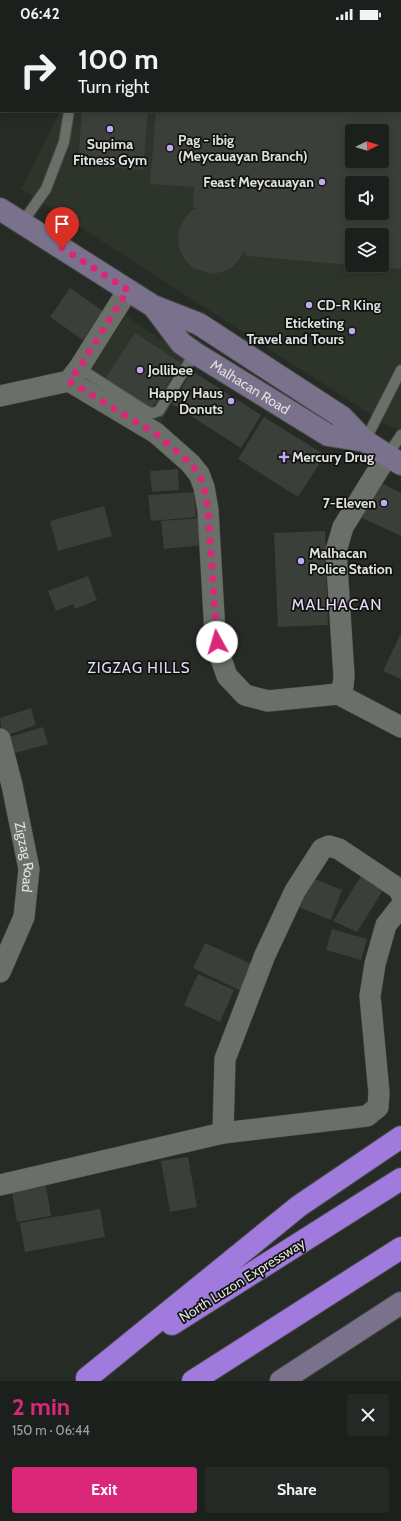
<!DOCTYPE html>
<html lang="en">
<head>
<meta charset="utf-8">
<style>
  body { margin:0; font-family:Cabin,sans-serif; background:#252825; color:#f1f3f6; height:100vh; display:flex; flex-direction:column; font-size:15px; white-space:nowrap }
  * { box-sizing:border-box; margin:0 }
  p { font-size:13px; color:#a0a3a3 }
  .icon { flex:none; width:22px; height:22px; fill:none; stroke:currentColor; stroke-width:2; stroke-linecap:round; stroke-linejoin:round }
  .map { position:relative; height:1353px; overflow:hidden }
  .sheet { display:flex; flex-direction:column; background:#1c201c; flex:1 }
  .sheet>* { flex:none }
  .top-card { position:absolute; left:0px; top:0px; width:401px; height:84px; box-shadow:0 2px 10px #0003,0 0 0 1px #3a3e3b; background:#1c201c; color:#f1f3f6; overflow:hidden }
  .needle { width:26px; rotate:85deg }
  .controls { position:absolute; left:345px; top:96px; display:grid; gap:8px }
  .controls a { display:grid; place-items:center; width:44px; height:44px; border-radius:4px; background:#1c201c; box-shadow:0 2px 10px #0003,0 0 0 1px #3a3e3b; font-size:20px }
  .pin { position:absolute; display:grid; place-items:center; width:34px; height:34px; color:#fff; margin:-41px -17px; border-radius:50% 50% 50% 0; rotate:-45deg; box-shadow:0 0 4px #0007 }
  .pin .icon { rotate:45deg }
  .me { position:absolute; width:44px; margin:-22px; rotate:354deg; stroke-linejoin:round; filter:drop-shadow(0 0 3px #0008) }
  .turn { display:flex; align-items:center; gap:14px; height:84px; padding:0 12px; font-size:18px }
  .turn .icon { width:52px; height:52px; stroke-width:2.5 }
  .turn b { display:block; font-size:28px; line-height:34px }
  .round { display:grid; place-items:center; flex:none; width:42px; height:42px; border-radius:4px; background:#252825 }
  .overview { display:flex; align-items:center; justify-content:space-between; height:68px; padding:0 12px }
  h1 { font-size:24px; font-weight:700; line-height:30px; color:#db2777 }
  .cta { display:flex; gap:8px; margin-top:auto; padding:8px 12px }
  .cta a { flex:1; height:46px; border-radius:4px; background:#db2777; color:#fff; font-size:16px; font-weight:700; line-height:46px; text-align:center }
  .cta a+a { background:#252825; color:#f1f3f6 }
  .status { display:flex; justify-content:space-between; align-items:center; height:28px; padding:0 20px; background:#1c201c; direction:ltr }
  .status svg { height:11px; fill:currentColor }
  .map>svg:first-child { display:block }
  .built { fill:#2d352b; fill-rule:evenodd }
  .building { fill:#3b3f3a; fill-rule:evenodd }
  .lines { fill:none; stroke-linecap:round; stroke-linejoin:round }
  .service-casing { stroke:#454944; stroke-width:12 }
  .minor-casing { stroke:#454944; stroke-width:22 }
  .secondary-casing { stroke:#454944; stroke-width:24 }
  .motorway-casing { stroke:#454944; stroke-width:24 }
  .service { stroke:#6a6f69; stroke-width:10 }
  .minor { stroke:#6a6f69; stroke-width:21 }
  .secondary { stroke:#7a728c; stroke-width:22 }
  .motorway { stroke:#a07add; stroke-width:22 }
  .route { stroke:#db2777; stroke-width:7; stroke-dasharray:0 12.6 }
  .poi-dot { fill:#c2a8f2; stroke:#111210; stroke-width:1.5 }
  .labels { text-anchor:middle; stroke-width:3.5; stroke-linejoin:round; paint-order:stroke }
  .poi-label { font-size:14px; font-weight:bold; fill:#dee1dd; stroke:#111210; text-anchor:start }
  .street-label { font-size:14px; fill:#dee1dd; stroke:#111210 }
  .neighbourhood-label { font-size:15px; letter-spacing:1px; fill:#e4dbf8; stroke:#111210 }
  .quarter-label { font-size:16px; letter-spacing:1px; fill:#e4dbf8; stroke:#111210 }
</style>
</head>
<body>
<div class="status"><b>06:42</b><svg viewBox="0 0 49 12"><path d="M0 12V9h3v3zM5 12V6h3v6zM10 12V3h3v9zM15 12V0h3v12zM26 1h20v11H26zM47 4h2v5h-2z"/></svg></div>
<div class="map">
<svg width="401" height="1353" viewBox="0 0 401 1353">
  <rect width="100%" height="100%" fill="#262b25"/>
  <g class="built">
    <path d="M 40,0 L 401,0 L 401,403 L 387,397 L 21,161 L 60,83 L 400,83 L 400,1 ZM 352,103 L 382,103 L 382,133 L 352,133 ZM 352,155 L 382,155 L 382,185 L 352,185 ZM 352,207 L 382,207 L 382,237 L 352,237 Z"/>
    <path d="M 126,288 L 195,334 L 159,398 L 85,351 Z"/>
  </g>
  <g class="building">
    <path d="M 82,83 L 148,83 L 143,142 L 78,136 Z"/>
    <path d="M 156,83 L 401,83 L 401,241 L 369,238 L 382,237 L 382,207 L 352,207 L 352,237 L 247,228 L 244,223 L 239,232 L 231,240 L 222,244 L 212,246 L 193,240 L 185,232 L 180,223 L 178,212 L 179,201 L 184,192 L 191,183 L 198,180 L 193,179 L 194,159 L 150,156 ZM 352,103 L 382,103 L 382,133 L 352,133 ZM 352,155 L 382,155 L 382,185 L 352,185 Z"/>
    <path d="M 70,260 L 103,283 L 83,312 L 50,289 Z"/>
    <path d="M 135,305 L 181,335 L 151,381 L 105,351 Z"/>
    <path d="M 192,343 L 261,387 L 241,420 L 172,376 Z"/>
    <path d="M 264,389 L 325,427 L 298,469 L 238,431 Z"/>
    <path d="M 178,441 L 179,462 L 152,464 L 150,443 Z"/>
    <path d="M 377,453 L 401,465 L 401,508 L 360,489 Z"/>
    <path d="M 194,464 L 196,489 L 151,493 L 148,467 Z"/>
    <path d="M 104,478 L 112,508 L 58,523 L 50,493 Z"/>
    <path d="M 200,490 L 202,517 L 164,521 L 161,493 Z"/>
    <path d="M 325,503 L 328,597 L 278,599 L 274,505 Z"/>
    <path d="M 88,548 L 97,572 L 75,581 L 73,576 L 56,583 L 48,563 Z"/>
    <path d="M 401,605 L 401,651 L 383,643 Z"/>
    <path d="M 31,680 L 36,697 L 2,709 L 0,690 Z"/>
    <path d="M 43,699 L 48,716 L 11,726 L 6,710 Z"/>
    <path d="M 361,848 L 383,862 L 357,904 L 333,893 Z"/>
    <path d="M 310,849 L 342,862 L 331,892 L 298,879 Z"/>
    <path d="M 332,901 L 367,911 L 361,932 L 326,922 Z"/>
    <path d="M 205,915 L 254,937 L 241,963 L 193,940 Z"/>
    <path d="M 198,946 L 234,962 L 220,994 L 184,977 Z"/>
    <path d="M 188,1129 L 197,1179 L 170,1184 L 161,1133 Z"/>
    <path d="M 46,1158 L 51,1188 L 17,1194 L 12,1164 Z"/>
    <path d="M 100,1181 L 105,1209 L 25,1224 L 20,1195 Z"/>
  </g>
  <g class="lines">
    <g class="service-casing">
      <g id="service">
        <path d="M 49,0 L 49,1"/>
        <path d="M 22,195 L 46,161 L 64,114 L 69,83"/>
        <path d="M 79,340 L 148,384 L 153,385 L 159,383 L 195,325"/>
        <path d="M 365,413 L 401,342"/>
        <path d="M 387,428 L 401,407"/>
      </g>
    </g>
    <g class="minor-casing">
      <g id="minor">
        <path d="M 69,353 L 156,405 L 190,435 L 199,446 L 204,459 L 208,482 L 215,606 L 218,622 L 227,648 L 245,667 L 268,673 L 338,666 L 401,699"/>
        <path d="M 0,368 L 69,353 L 79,340 L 128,262"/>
        <path d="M 338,666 L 343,658 L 344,648 L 336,523 L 343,499 L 387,428"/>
        <path id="s1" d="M 0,711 L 12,757 L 29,841 L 24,889 L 0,944"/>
        <path d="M 223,1105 L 225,1031 L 265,927 L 295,863 L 322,821 L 329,818 L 339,821 L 399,861 L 401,866"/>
        <path d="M 0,1157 L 223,1105 L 367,1088 L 378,1079 L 379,1065 L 370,968 L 375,936 L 386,897 L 401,878"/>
      </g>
    </g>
    <g class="secondary-casing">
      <g id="secondary">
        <path d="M 0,181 L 153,278 L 199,296 L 342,389 L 365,413 L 401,436"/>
        <path id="s2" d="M 154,279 L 181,315 L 195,325 L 328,407 L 365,413"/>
        <path d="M 281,1353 L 401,1275"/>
      </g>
    </g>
    <g class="motorway-casing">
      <g id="motorway">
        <path d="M 172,1296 L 401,1151"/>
        <path d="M 87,1350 L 299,1178 L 401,1109"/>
        <path d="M 193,1353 L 401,1220"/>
      </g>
    </g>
    <use href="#service" class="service"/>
    <use href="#minor" class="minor"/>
    <use href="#secondary" class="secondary"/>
    <use href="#motorway" class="motorway"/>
  </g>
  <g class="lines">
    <path class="route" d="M 62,220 L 128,262 L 79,340 L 69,353 L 156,406 L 190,435 L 199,446 L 204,459 L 208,482 L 217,614"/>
  </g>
  <g class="poi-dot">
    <circle cx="110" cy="101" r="4"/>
    <circle cx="170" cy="120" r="4"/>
    <circle cx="322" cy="154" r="4"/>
    <circle cx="309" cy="277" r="4"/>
    <circle cx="352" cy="303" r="4"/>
    <circle cx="140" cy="342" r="4"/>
    <circle cx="231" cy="373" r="4"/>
    <path d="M282 423h4v4h4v4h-4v4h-4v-4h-4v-4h4z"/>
    <circle cx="384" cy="475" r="4"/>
    <circle cx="301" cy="533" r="4"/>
  </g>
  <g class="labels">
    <g class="poi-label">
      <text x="178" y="117">Pag - ibig<tspan x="178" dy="16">(Meycauayan Branch)</tspan></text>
      <text x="110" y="121" text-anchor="middle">Supima<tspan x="110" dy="16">Fitness Gym</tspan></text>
      <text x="314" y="159" text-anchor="end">Feast Meycauayan</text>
      <text x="317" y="282">CD-R King</text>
      <text x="344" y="300" text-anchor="end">Eticketing<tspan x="344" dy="16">Travel and Tours</tspan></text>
      <text x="148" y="347">Jollibee</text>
      <text x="223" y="370" text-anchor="end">Happy Haus<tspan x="223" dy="16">Donuts</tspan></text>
      <text x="292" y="434">Mercury Drug</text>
      <text x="376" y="480" text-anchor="end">7-Eleven</text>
      <text x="309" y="530">Malhacan<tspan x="309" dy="16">Police Station</tspan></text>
    </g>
    <g class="street-label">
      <text dy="5" stroke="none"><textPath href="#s2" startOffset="127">Malhacan Road</textPath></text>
      <text dy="5" stroke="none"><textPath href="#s1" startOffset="121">Zigzag Road</textPath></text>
      <text transform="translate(242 1252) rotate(-32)" y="5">North Luzon Expressway</text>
    </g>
    <g class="neighbourhood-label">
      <text x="139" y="645">ZIGZAG HILLS</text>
    </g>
    <g class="quarter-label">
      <text x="337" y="582">MALHACAN</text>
    </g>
  </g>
</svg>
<div class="controls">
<a><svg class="needle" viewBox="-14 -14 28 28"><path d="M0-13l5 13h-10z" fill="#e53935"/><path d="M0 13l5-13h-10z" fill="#a0a3a3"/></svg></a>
<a><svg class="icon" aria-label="sound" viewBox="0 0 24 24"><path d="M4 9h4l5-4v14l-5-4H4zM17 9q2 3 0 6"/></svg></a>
<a><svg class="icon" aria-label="layers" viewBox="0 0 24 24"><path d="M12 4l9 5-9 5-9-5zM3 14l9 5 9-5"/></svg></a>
</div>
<div class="pin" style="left:62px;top:220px;background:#d93025"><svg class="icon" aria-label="arrive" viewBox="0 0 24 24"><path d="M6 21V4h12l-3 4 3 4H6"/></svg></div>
<svg class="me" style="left:217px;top:614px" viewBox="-20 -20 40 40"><circle r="19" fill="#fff"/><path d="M0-13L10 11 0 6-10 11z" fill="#db2777"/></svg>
<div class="top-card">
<div class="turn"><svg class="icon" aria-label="right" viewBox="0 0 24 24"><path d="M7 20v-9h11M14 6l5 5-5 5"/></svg><div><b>100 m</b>Turn right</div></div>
</div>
</div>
<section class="sheet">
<div class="overview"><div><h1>2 min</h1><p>150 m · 06:44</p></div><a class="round"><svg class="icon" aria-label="close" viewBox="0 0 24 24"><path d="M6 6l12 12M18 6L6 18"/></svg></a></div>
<div class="cta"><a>Exit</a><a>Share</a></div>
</section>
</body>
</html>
